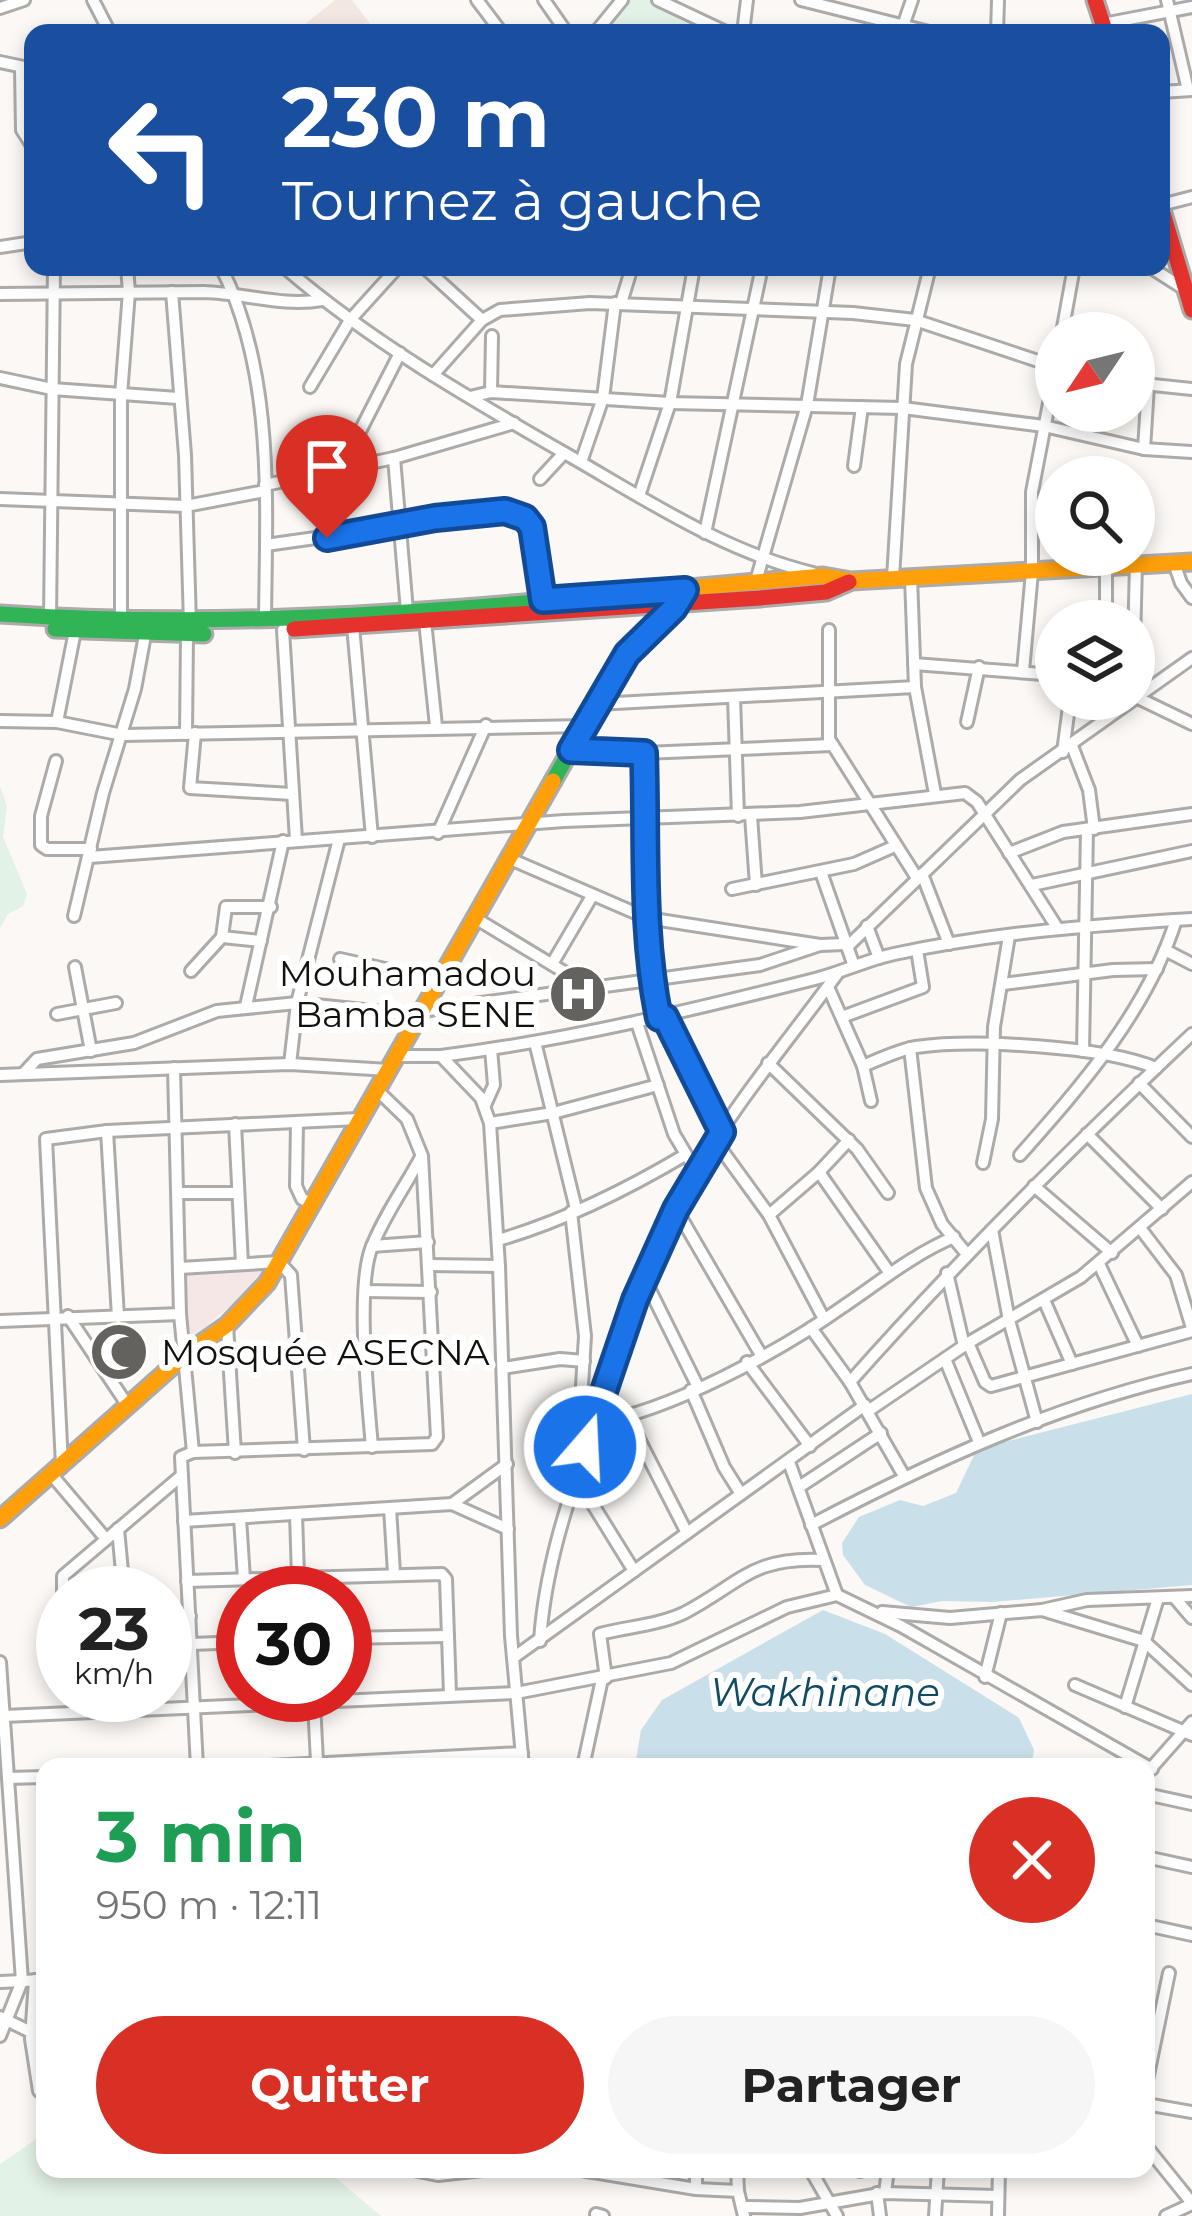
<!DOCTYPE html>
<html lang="fr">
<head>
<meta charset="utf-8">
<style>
  body { margin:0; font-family:Montserrat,sans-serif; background:#f6f6f6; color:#222; height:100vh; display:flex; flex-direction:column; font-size:45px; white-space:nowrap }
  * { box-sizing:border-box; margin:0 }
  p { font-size:39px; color:#767676 }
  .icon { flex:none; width:66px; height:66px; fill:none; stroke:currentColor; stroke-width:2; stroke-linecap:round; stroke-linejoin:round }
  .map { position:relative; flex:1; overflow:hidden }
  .side { position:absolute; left:36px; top:1758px; width:1119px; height:420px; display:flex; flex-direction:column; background:#fff; border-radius:24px; box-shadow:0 6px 18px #0003 }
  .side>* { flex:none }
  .banner { position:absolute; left:24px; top:24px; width:1146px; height:252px; border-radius:24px; box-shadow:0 6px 18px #0003; background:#1a4fa0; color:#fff; overflow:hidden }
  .needle { width:78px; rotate:235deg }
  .controls { position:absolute; left:1035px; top:312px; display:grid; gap:24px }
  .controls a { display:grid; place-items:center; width:120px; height:120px; border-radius:50%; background:#fff; box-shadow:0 6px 18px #0003; font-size:60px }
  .speed { position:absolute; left:36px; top:1566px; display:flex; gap:24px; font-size:60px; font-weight:700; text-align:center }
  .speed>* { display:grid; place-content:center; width:156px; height:156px; border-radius:50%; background:#fff; box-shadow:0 6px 18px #0003; line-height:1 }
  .speed small { font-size:30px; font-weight:400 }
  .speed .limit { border:18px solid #d22; background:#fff; color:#111 }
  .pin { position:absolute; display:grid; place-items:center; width:102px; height:102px; color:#fff; margin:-123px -51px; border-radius:50% 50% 50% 0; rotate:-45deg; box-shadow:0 0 12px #0007 }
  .pin .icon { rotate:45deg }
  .me { position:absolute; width:132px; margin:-66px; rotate:19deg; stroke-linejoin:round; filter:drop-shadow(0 0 9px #0008) }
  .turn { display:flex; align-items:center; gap:42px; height:252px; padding:0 60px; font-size:54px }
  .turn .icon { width:156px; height:156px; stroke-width:2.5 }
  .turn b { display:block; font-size:84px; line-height:102px }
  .round { display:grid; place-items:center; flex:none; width:126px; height:126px; border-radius:63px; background:#f6f6f6 }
  .overview { display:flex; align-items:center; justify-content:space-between; height:204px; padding:0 60px }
  h1 { font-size:72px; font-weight:700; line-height:90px; color:#1e9e55 }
  .button { display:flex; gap:24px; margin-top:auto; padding:24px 60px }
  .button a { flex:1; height:138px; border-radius:72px; background:#d93025; color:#fff; font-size:48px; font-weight:700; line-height:138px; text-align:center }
  .button a+a { background:#f6f6f6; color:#222 }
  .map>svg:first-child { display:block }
  .education { fill:#f4e7e5 }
  .medical { fill:#f3e8e1 }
  .green { fill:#e3f2e6 }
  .water { fill:#c9dfea }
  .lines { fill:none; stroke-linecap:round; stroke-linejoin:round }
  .street-casing { stroke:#adaba9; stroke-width:16 }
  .fast-casing { stroke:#adaba9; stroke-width:21 }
  .slow-casing { stroke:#adaba9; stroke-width:21 }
  .jam-casing { stroke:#adaba9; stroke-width:21 }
  .street { stroke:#fefefe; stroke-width:10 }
  .fast { stroke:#30b455; stroke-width:15 }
  .slow { stroke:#ff9f0a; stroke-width:15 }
  .jam { stroke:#e5322d; stroke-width:15 }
  .route-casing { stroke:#114b97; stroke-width:30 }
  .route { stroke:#1a73e8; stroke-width:21 }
  .labels { text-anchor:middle; stroke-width:12; stroke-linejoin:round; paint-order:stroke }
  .poi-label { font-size:36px; fill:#13110e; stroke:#fff; text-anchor:end }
  .water-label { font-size:39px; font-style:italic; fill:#104b64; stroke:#fff }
</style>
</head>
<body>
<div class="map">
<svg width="1192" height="2216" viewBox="0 0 1192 2216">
  <rect width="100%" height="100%" fill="#fbf8f5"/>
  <path class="education" d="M 262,1269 L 254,1286 L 188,1342 L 185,1273 Z"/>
  <path class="medical" d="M 335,0 L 352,0 L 377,33 L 294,33 Z"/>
  <g class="green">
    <path d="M 624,0 L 650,0 L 715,26 L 709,33 L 597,33 Z"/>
    <path d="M 0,786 L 7,806 L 3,837 L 27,894 L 23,906 L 8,914 L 0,928 Z"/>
    <path d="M 45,2133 L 45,2169 L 325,2169 L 381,2216 L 0,2216 L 0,2164 Z"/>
  </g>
  <g class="water">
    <path d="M 1192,1394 L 1192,1585 L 993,1602 L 942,1601 L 911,1607 L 865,1585 L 843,1555 L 842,1543 L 859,1517 L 900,1500 L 923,1506 L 956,1493 L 977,1449 Z"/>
    <path d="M 823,1610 L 885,1634 L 1019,1718 L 1034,1750 L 1031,1767 L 635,1767 L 641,1730 L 662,1700 Z"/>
  </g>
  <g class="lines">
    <g class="street-casing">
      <g id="street">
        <path d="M 93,0 L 110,33"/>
        <path d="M 477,0 L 502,33"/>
        <path d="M 544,0 L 567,33"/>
        <path d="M 658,0 L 728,33"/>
        <path d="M 801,0 L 933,33"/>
        <path d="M 1167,0 L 1188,90"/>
        <path d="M 0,8 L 24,0"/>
        <path d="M 1103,24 L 1192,7"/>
        <path d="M 903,26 L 912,0"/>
        <path d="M 595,33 L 622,0"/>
        <path d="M 743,33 L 747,0"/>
        <path d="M 997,33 L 998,0"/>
        <path d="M 0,62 L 33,69"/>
        <path d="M 21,67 L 22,130 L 33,147"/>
        <path d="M 1161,92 L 1192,90"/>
        <path d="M 1161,205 L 1192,197"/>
        <path d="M 0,247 L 33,242"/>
        <path d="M 221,267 C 275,374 266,504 265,621"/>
        <path d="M 284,267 C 372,343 474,401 575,459 C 651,503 726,552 813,573"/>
        <path d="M 424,267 L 482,320"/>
        <path d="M 1150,267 L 1186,290"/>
        <path d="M 172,292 L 185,455 L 190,624"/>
        <path d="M 0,294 L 204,292 C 244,293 282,307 322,300"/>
        <path d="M 621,303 L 632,267"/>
        <path d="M 1062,333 L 1074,267"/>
        <path d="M 433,375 L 482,320 L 500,310 L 590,303 L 853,313 L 915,320 L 1056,367 L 1032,492 L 1032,572 L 1023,671"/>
        <path d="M 0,378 L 52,389 L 178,398"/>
        <path d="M 1134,383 L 1192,389"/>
        <path d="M 310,387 L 350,320 L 398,267"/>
        <path d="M 491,392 L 492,336"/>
        <path d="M 470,397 L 491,392 L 670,403 L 903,408 L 1044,426 L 1144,449 L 1192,452"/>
        <path d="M 1144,449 L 1148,386"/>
        <path d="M 394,458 L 407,611"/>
        <path d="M 581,462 L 603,398 L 615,303"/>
        <path d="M 854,466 L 862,407"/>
        <path d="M 351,468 L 357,437 L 400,353"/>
        <path d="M 540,479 L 564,453"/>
        <path d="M 265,485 L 394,458 L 514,423"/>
        <path d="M 639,496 L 670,403 L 694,267"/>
        <path d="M 0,499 L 186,506 L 265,491"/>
        <path d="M 705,533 L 762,267"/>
        <path d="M 266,545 L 505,511 L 525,518 L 532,527 L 543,600"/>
        <path d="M 1174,563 L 1181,583 L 1192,598"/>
        <path d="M 1106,566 L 1106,621"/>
        <path d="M 911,577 L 915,687 L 935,794"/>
        <path d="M 893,578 L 906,364 L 930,267"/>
        <path d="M 756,581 L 807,405 L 830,267"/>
        <path d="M 50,619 L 54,267"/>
        <path d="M 425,621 L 436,726"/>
        <path d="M 121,623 L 121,395 L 129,292 L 127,267"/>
        <path d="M 353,626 L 372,837"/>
        <path d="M 283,630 L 296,840"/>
        <path d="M 829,630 L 829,739 L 917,878"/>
        <path d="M 1134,643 L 1136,564"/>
        <path d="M 914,664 L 1056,675"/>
        <path d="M 734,697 L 738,816"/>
        <path d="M 1136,697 L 1192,724"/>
        <path d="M 597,704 L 915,687"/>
        <path d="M 0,721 L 57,722 L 123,735 L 585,726"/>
        <path d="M 57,722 L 75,631"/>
        <path d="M 967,722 L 979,667"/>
        <path d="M 195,733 L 190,788 L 292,794"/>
        <path d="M 186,734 L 187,635"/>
        <path d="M 1072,746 L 1089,790 L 1094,829"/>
        <path d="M 571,750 L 644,753 L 832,745"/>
        <path d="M 1063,752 L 1070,699"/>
        <path d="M 644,753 C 646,842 642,931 659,1018"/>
        <path d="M 56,761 L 41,816 L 41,845 L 47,849 L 91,849"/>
        <path d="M 751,816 L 756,885"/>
        <path d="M 438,833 L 486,725"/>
        <path d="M 1009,853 L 1063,832 L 1192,814"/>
        <path d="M 90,857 L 564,821 L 800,812 L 965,793 L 977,802 L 1058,929"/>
        <path d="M 508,858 L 647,918 L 820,945 L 845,944"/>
        <path d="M 821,872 L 854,966"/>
        <path d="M 922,874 L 949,944"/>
        <path d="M 1032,885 L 1192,851"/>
        <path d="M 732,889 L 854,864 L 895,846"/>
        <path d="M 74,916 L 103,793 L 135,689 L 145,635"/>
        <path d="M 475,918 L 589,987"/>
        <path d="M 867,926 L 879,958"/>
        <path d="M 222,937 L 226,907 L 271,907"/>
        <path d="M 847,947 L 1020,780 L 1192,658"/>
        <path d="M 1165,950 L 1192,964"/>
        <path d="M 340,959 L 439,981"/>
        <path d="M 552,964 L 592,896"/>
        <path d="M 75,967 L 91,1051"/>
        <path d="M 191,971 L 222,937 L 261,941"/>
        <path d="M 1003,984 L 1113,970 L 1157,969"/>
        <path d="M 828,987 L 863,1066 L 871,1101"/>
        <path d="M 246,1006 L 283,841"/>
        <path d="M 422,1011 L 760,965 L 820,945"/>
        <path d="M 57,1014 L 116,1003"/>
        <path d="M 665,1017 L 722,1132"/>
        <path d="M 842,1017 L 923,987 L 917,950"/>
        <path d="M 637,1023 L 674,1134 L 696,1171"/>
        <path d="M 535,1042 L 576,1209"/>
        <path d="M 910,1048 L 926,1188 L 942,1224 L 966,1253"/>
        <path d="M 1083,1051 L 1087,830"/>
        <path d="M 398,1056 L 441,1056 L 481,1098 L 490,1123 L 499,1266 L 511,1636 L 523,1767"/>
        <path d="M 441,1056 C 568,1040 692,1010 815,979 C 842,972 867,960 894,954 C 992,933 1092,925 1192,919"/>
        <path d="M 768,1063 L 857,1149 L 888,1193"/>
        <path d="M 290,1064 L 297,1003 L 339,839"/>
        <path d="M 863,1066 C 880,1059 898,1050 916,1047 C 974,1039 1103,1046 1156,1068"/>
        <path d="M 174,1068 L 180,1314 L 193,1452"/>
        <path d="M 23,1074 L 37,1059 L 134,1043 L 217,1011 L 297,1003 L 420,1016"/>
        <path d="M 0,1075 L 290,1064 L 389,1070"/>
        <path d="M 1139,1083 L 1192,1137"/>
        <path d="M 485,1105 L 494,1085 L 491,1049"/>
        <path d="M 297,1123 L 296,1186 L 302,1199 L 312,1203"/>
        <path d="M 490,1123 L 553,1113 L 658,1085"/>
        <path d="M 235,1124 L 242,1264"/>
        <path d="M 107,1131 L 118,1317"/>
        <path d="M 1087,1134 L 1162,1209"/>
        <path d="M 716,1142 L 769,1215 L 824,1319"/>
        <path d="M 1020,1155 C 1082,1085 1147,1011 1176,920"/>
        <path d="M 983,1163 L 992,1119 L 994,1027 L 1009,936"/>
        <path d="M 819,1172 L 889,1272"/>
        <path d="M 1034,1186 L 1112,1253"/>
        <path d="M 178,1193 L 235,1193"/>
        <path d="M 676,1209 L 761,1355"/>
        <path d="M 571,1212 L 585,1336 L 580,1419 L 585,1447"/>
        <path d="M 769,1215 L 819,1172 L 849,1140"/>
        <path d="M 1140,1228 L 1176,1275 L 1192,1328"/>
        <path d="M 992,1230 L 1009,1320 L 1037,1422"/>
        <path d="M 498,1240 C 564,1221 626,1190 685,1155"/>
        <path d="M 372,1246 L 428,1242"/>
        <path d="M 1099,1264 L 1138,1346"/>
        <path d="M 429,1265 L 499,1266"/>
        <path d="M 180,1268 L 279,1262 L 291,1275 L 304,1450"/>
        <path d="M 947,1273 L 964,1346"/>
        <path d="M 645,1280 L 698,1387"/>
        <path d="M 366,1291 L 431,1292"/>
        <path d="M 1044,1300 L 1072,1364"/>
        <path d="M 68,1316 L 128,1406"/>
        <path d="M 0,1321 L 180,1314"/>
        <path d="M 227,1325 L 235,1453"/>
        <path d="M 811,1328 L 850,1382 L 904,1476"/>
        <path d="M 968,1343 L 985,1382 L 991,1386 L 1192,1331"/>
        <path d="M 945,1359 L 979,1442"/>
        <path d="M 747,1362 L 810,1446"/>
        <path d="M 503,1368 L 560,1359 L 584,1361"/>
        <path d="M 850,1382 C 958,1260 1073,1146 1192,1034"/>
        <path d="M 691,1390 L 724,1467 L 741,1494"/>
        <path d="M 868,1411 L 968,1343 L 1081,1277 L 1192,1182"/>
        <path d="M 627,1416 L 687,1533"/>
        <path d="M 594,1423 C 669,1412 782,1350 844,1306 C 881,1281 912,1255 954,1237"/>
        <path d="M 372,1447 C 368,1399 356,1291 371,1249 C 383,1217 405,1187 421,1157"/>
        <path d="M 789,1462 L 837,1595"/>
        <path d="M 62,1465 L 46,1139 L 107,1131 L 358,1119"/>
        <path d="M 51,1474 L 106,1539"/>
        <path d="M 577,1479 L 634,1571"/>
        <path d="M 799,1487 L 881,1433"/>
        <path d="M 452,1504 L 507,1464"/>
        <path d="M 390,1508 L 394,1573"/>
        <path d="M 296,1514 L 298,1577"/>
        <path d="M 240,1518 L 244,1579"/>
        <path d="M 184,1521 L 452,1504 L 508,1529"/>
        <path d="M 811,1525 C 933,1461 1057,1404 1192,1374"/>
        <path d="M 118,1529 L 124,1593"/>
        <path d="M 187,1581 L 442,1574 L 446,1579 L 450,1694"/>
        <path d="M 63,1593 L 63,1576 L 181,1476"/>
        <path d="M 1174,1597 L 1192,1618"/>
        <path d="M 1042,1610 L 1087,1600 L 1192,1596"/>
        <path d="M 882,1612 L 950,1618 L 1042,1610 L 1144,1641 L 1192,1685"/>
        <path d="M 165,1618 L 190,1616"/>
        <path d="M 345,1638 L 448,1636"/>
        <path d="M 540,1641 C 545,1564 571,1492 595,1420 C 623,1336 650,1252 694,1175 C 735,1103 789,1040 837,974"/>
        <path d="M 192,1644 L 243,1642"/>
        <path d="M 513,1658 L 865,1405"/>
        <path d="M 0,1662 L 22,1981 L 0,2036"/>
        <path d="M 985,1677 L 1001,1613"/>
        <path d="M 606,1678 L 600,1634 C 626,1627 659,1625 684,1613 C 741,1583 752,1556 824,1560"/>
        <path d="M 1075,1685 L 1192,1735"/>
        <path d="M 314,1703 L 317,1762"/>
        <path d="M 1125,1707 L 1158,1598"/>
        <path d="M 4,1716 L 516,1693 L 671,1663 L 787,1607 L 837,1595 L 901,1626 L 1152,1769"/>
        <path d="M 197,1767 L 181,1457 L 193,1452 L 432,1444 L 437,1437 L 422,1156 L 407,1119 L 378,1091"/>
        <path d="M 250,1767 L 522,1753"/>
        <path d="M 583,1767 L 602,1679"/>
        <path d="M 1146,1774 L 1192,1722"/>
        <path d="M 8,1778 L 45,1777"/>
        <path d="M 1146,1794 L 1192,1804"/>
        <path d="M 1146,1857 L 1192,1867"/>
        <path d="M 1146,1925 L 1192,1935"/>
        <path d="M 35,1980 L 31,2039 L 39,2091"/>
        <path d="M 0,1982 L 45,1980"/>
        <path d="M 0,2017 L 31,2032"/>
        <path d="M 1146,2085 L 1169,1973"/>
        <path d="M 1146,2104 L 1192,2112"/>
        <path d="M 1146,2146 L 1192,2203"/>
        <path d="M 409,2169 L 438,2175 L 491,2169"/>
        <path d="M 575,2169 L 696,2189 L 738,2191 L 744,2216"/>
        <path d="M 737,2169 L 738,2191"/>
        <path d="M 810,2169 L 837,2216"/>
        <path d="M 860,2169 L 860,2171"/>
        <path d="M 696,2189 L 696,2169"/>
        <path d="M 877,2193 L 880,2216"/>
        <path d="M 885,2193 L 888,2169"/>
        <path d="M 745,2207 L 800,2208 L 885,2193 L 998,2196"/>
        <path d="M 596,2214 L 603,2216"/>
        <path d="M 935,2216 L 938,2169"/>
        <path d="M 998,2216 L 999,2169"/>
        <path d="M 1166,2216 L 1192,2204"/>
      </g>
    </g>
    <g class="fast-casing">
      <g id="fast">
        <path d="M 0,614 C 205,628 407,615 611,595"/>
        <path d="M 55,629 L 204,634"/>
        <path d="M 553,781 L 616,670 L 685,591"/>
      </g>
    </g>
    <g class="slow-casing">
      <g id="slow">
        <path d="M 611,595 L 823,576 L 851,581 L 1192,562"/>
        <path d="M 0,1519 L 186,1354 L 227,1325 L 267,1283 L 553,781"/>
      </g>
    </g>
    <g class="jam-casing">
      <g id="jam">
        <path d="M 1095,0 L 1106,33"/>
        <path d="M 1161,207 L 1192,310"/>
        <path d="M 294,629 L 760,598 L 826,592 L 849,582"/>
      </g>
    </g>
    <use href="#street" class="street"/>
    <use href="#fast" class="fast"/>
    <use href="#slow" class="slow"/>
    <use href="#jam" class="jam"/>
  </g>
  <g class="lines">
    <g class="route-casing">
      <path id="route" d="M 327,538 L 435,518 L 505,511 L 525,518 L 532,527 L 543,600 L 685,590 L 674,608 L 627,654 L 571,750 L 644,753 C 647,841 641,931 659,1018 L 665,1017 L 722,1132 L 676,1209 L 635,1300 L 585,1447"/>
    </g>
    <use href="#route" class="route"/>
  </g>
  <defs>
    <g id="hospital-disc" transform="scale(3)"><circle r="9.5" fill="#64625f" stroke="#fff"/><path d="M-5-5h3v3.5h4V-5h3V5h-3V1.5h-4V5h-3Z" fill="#fff"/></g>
    <g id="mosque-disc" transform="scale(3)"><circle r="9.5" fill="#64625f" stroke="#fff"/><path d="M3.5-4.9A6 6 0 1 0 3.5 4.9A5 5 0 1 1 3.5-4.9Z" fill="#fff"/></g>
  </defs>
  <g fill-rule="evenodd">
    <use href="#hospital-disc" x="578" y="994"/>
    <use href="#mosque-disc" x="119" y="1352"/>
  </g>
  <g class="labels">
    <g class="poi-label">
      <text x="536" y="986">Mouhamadou<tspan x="536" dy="41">Bamba SENE</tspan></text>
      <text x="161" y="1365" text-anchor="start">Mosquée ASECNA</text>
    </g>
    <g class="water-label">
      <text x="825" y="1706">Wakhinane</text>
    </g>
  </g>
</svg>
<div class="controls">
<a><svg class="needle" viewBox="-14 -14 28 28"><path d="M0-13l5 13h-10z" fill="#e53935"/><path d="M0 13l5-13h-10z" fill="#767676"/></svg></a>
<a><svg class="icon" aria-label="search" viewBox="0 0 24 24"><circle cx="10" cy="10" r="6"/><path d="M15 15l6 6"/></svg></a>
<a><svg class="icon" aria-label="layers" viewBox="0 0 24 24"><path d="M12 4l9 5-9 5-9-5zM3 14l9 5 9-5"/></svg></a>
</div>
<div class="speed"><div>23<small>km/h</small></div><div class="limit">30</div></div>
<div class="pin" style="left:327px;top:538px;background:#d93025"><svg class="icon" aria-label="arrive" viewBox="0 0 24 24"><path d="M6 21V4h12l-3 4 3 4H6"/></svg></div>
<svg class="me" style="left:585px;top:1447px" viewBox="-20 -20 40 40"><circle r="17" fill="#1a73e8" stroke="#fff" stroke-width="3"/><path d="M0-11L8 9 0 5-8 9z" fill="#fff"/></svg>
<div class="banner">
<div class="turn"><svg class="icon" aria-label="left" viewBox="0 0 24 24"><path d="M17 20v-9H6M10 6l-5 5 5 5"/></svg><div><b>230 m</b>Tournez à gauche</div></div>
</div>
<section class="side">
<div class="overview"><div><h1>3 min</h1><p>950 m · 12:11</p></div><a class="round" style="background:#d93025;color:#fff"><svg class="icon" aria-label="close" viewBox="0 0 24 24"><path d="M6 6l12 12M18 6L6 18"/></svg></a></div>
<div class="button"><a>Quitter</a><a>Partager</a></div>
</section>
</div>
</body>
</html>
